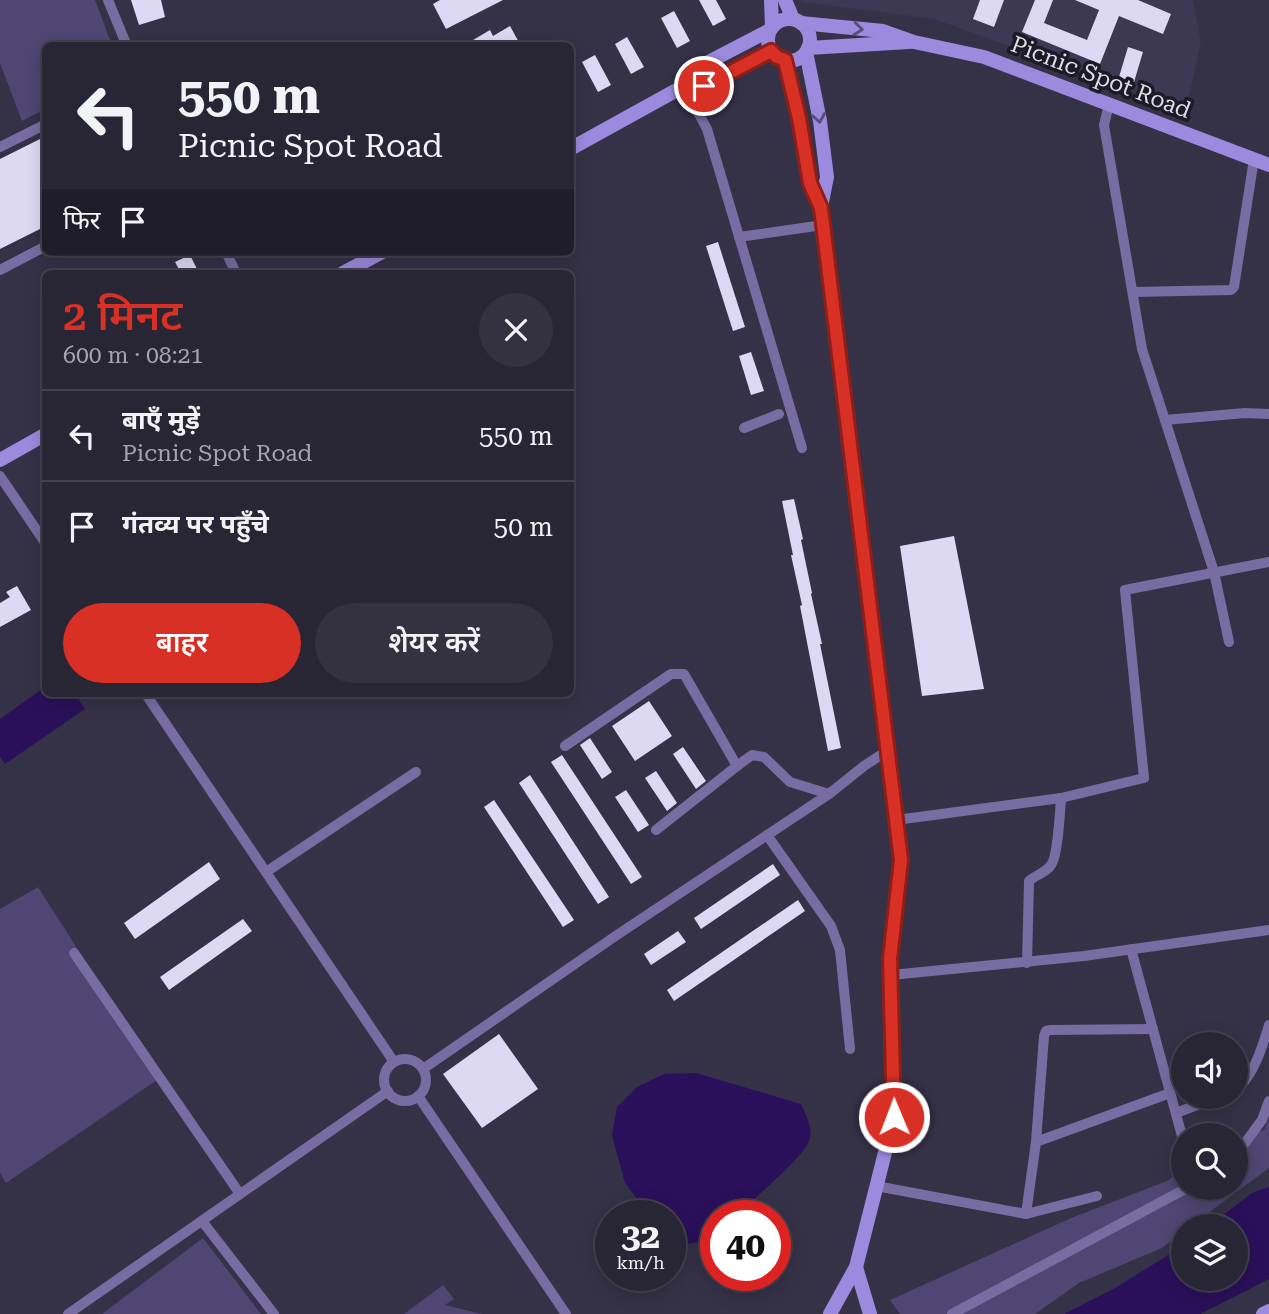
<!DOCTYPE html>
<html lang="hi">
<head>
<meta charset="utf-8">
<style>
  body { margin:0; font-family:"Roboto Serif","Noto Sans Devanagari",serif; background:#343141; color:#f1f3f6; height:100vh; display:flex; flex-direction:column; font-size:26px; white-space:nowrap }
  * { box-sizing:border-box; margin:0 }
  p { font-size:23px; color:#a5a5ad }
  .icon { flex:none; width:38px; height:38px; fill:none; stroke:currentColor; stroke-width:2; stroke-linecap:round; stroke-linejoin:round }
  .map { position:relative; flex:1; overflow:hidden }
  .sheet { position:absolute; left:42px; top:270px; width:532px; height:427px; display:flex; flex-direction:column; background:#282535; border-radius:10px; box-shadow:0 4px 18px #0003,0 0 0 2px #444250 }
  .sheet>* { flex:none }
  .guide { position:absolute; left:42px; top:42px; width:532px; height:214px; border-radius:10px; box-shadow:0 4px 18px #0003,0 0 0 2px #444250; background:#282535; color:#f1f3f6; overflow:hidden }
  .tools { position:absolute; left:1171px; top:1032px; display:grid; gap:14px }
  .tools a { display:grid; place-items:center; width:77px; height:77px; border-radius:50%; background:#282535; box-shadow:0 4px 18px #0003,0 0 0 2px #444250; font-size:35px }
  .speed { position:absolute; left:595px; top:1200px; display:flex; gap:14px; font-size:35px; font-weight:700; text-align:center }
  .speed>* { display:grid; place-content:center; width:91px; height:91px; border-radius:50%; background:#282535; box-shadow:0 4px 18px #0003,0 0 0 2px #444250; line-height:1 }
  .speed small { font-size:18px; font-weight:400 }
  .speed .limit { border:10px solid #d22; background:#fff; color:#111 }
  .pin { position:absolute; display:grid; place-items:center; width:60px; height:60px; color:#fff; margin:-30px; border:4px solid #fff; border-radius:50%; box-shadow:0 2px 7px #0007 }
  .me { position:absolute; width:77px; margin:-38px; rotate:359deg; stroke-linejoin:round; filter:drop-shadow(0 0 5px #0008) }
  .turn { display:flex; align-items:center; gap:24px; height:147px; padding:0 21px; font-size:32px }
  .turn .icon { width:91px; height:91px; stroke-width:2.5 }
  .turn b { display:block; font-size:49px; line-height:60px }
  .then { display:flex; align-items:center; height:66px; padding:0 21px; background:#0003; gap:14px; font-size:26px }
  .round { display:grid; place-items:center; flex:none; width:74px; height:74px; border-radius:37px; background:#343141 }
  .overview { display:flex; align-items:center; justify-content:space-between; height:119px; padding:0 21px }
  h1 { font-size:42px; font-weight:600; line-height:52px; color:#d93025 }
  .cta { display:flex; gap:14px; margin-top:auto; padding:14px 21px }
  .cta a { flex:1; height:80px; border-radius:42px; background:#d93025; color:#fff; font-size:28px; font-weight:600; line-height:80px; text-align:center }
  .cta a+a { background:#343141; color:#f1f3f6 }
  ul { padding:0; list-style:none }
  li { display:flex; align-items:center; gap:21px; height:91px; padding:0 21px; border-top:2px solid #444250 }
  li div { flex:1 }
  li b { display:block; font-size:26px }
  li em { font-style:normal }
  .map>svg:first-child { display:block }
  .built { fill:#3d3854 }
  .green { fill:#4f4673 }
  .water { fill:#2a105a }
  .building { fill:#ddd9f5 }
  .lines { fill:none; stroke-linecap:round; stroke-linejoin:round }
  .street { stroke:#776da2; stroke-width:10 }
  .secondary { stroke:#9c8adf; stroke-width:14 }
  .oneway { stroke:#564d79 }
  .route-casing { stroke:#8d1f18; stroke-width:18 }
  .route { stroke:#d93025; stroke-width:12 }
  .labels { text-anchor:middle; stroke-width:7; stroke-linejoin:round; paint-order:stroke }
  .street-label { font-size:23px; fill:#dedcea; stroke:#1c1b25 }
</style>
</head>
<body>
<div class="map">
<svg width="1269" height="1314" viewBox="0 0 1269 1314">
  <rect width="100%" height="100%" fill="#353147"/>
  <path class="built" d="M 800,0 L 1193,0 L 1201,43 L 1186,109 L 934,19 L 801,2 Z"/>
  <g class="green">
    <path d="M 0,0 L 95,0 L 112,45 L 46,46 L 45,109 L 22,121 L 0,63 Z"/>
    <path d="M 38,887 L 160,1078 L 6,1183 L 0,1173 L 0,909 Z"/>
    <path d="M 1269,1118 L 1269,1168 L 1189,1227 L 1183,1227 L 1183,1232 L 1162,1248 L 1079,1283 L 1035,1314 L 900,1314 L 890,1300 L 1071,1218 L 1167,1181 L 1183,1169 L 1183,1188 L 1236,1188 L 1236,1142 L 1265,1129 Z"/>
    <path d="M 203,1238 L 261,1314 L 102,1314 Z"/>
    <path d="M 443,1285 L 454,1299 L 445,1305 L 482,1314 L 404,1314 Z"/>
  </g>
  <g class="water">
    <path d="M 45,687 L 46,693 L 74,693 L 85,709 L 5,764 L 0,757 L 0,719 Z"/>
    <path d="M 696,1073 L 801,1104 C 806,1116 814,1129 809,1141 C 803,1158 750,1202 735,1216 L 716,1216 L 716,1234 L 710,1239 L 685,1245 L 670,1235 L 670,1216 L 650,1216 L 625,1183 L 612,1135 L 617,1107 L 637,1087 L 664,1074 Z"/>
    <path d="M 1269,1187 L 1269,1279 L 1200,1314 L 1064,1314 L 1115,1288 L 1183,1246 L 1183,1279 L 1236,1279 L 1236,1227 L 1208,1227 L 1252,1193 Z"/>
  </g>
  <g class="building">
    <path d="M 131,0 L 161,0 L 165,17 L 139,25 Z"/>
    <path d="M 440,0 L 503,0 L 446,29 L 433,4 Z"/>
    <path d="M 699,0 L 716,0 L 726,19 L 713,26 Z"/>
    <path d="M 980,0 L 1004,0 L 994,27 L 973,19 Z"/>
    <path d="M 1035,0 L 1053,0 L 1044,23 L 1087,40 L 1099,10 L 1075,0 L 1138,0 L 1171,14 L 1163,34 L 1119,16 L 1100,64 L 1022,32 Z"/>
    <path d="M 674,11 L 690,41 L 677,48 L 661,18 Z"/>
    <path d="M 510,26 L 521,46 L 463,46 L 490,30 L 493,36 Z"/>
    <path d="M 627,37 L 644,67 L 631,74 L 615,44 Z"/>
    <path d="M 1128,47 L 1143,52 L 1134,82 L 1119,77 Z"/>
    <path d="M 595,55 L 611,85 L 598,92 L 582,62 Z"/>
    <path d="M 46,136 L 46,226 L 0,249 L 0,159 Z"/>
    <path d="M 718,242 L 745,327 L 733,331 L 706,246 Z"/>
    <path d="M 190,255 L 199,273 L 181,273 L 175,262 Z"/>
    <path d="M 751,352 L 764,391 L 751,395 L 739,356 Z"/>
    <path d="M 794,499 L 803,539 L 801,540 L 812,593 L 811,594 L 822,644 L 820,644 L 841,748 L 828,751 L 800,606 L 802,605 L 791,555 L 793,555 L 782,501 Z"/>
    <path d="M 954,536 L 984,689 L 922,696 L 900,546 Z"/>
    <path d="M 17,586 L 31,610 L 0,627 L 0,603 L 10,597 L 6,592 Z"/>
    <path d="M 649,701 L 672,736 L 635,761 L 612,726 Z"/>
    <path d="M 590,738 L 612,772 L 602,779 L 580,745 Z"/>
    <path d="M 683,747 L 706,781 L 696,789 L 673,754 Z"/>
    <path d="M 562,755 L 642,877 L 631,884 L 551,762 Z"/>
    <path d="M 656,771 L 677,803 L 667,811 L 645,778 Z"/>
    <path d="M 530,775 L 609,897 L 598,904 L 519,783 Z"/>
    <path d="M 626,790 L 649,825 L 638,832 L 615,797 Z"/>
    <path d="M 494,800 L 574,920 L 563,927 L 484,807 Z"/>
    <path d="M 209,862 L 220,879 L 135,939 L 124,923 Z"/>
    <path d="M 773,864 L 780,875 L 701,929 L 694,918 Z"/>
    <path d="M 798,900 L 805,911 L 674,1001 L 667,990 Z"/>
    <path d="M 243,919 L 252,931 L 169,990 L 160,977 Z"/>
    <path d="M 678,931 L 686,942 L 651,965 L 644,954 Z"/>
    <path d="M 499,1034 L 538,1089 L 482,1128 L 443,1074 Z"/>
  </g>
  <g class="lines">
    <g class="street">
      <path d="M 108,0 L 127,46"/>
      <path d="M 684,86 L 707,129 L 802,448"/>
      <path d="M 1109,104 L 1104,125 L 1142,349 L 1214,572 L 1229,642"/>
      <path d="M 0,147 L 46,124"/>
      <path d="M 739,237 L 823,225"/>
      <path d="M 226,252 L 236,273"/>
      <path d="M 0,270 L 46,246"/>
      <path d="M 1133,292 L 1231,290 L 1234,287 L 1254,159"/>
      <path d="M 1165,420 L 1245,413 L 1269,414"/>
      <path d="M 744,428 L 779,414"/>
      <path d="M 0,476 L 46,544"/>
      <path d="M 145,693 L 394,1062"/>
      <path d="M 565,746 L 671,674 L 684,674 L 737,766 L 656,830"/>
      <path d="M 737,766 L 752,755 L 764,757 L 790,782 L 829,794"/>
      <path d="M 896,820 L 1061,798 L 1144,778 L 1125,590 L 1269,562"/>
      <path d="M 767,835 L 831,926 L 840,950 L 850,1049"/>
      <path d="M 266,872 L 416,772"/>
      <path d="M 1131,949 L 1182,1136"/>
      <path d="M 74,953 L 240,1194"/>
      <path d="M 1027,963 L 1029,881 C 1035,875 1046,873 1051,865 C 1058,856 1060,811 1061,798"/>
      <path d="M 891,975 L 1084,956 L 1269,930"/>
      <circle cx="405" cy="1080" r="21"/>
      <path d="M 423,1069 L 614,937 L 829,794 L 864,766 L 887,751"/>
      <path d="M 1236,1090 C 1254,1075 1262,1048 1269,1025"/>
      <path d="M 418,1096 L 566,1314"/>
      <path d="M 1176,1113 L 1218,1097"/>
      <path d="M 1036,1142 L 1170,1093"/>
      <path d="M 1236,1155 L 1262,1120 L 1269,1101"/>
      <path d="M 876,1186 L 1026,1214 L 1097,1196"/>
      <path d="M 1026,1214 L 1036,1142 L 1044,1036 L 1046,1031 L 1051,1030 L 1153,1029"/>
      <path d="M 202,1221 L 274,1314"/>
      <path d="M 68,1314 L 388,1091"/>
      <path d="M 952,1314 L 1187,1188"/>
    </g>
    <g class="secondary">
      <path d="M 771,0 L 772,27"/>
      <path d="M 785,0 L 793,19"/>
      <circle cx="789" cy="40" r="21"/>
      <path d="M 801,23 L 883,31 L 914,42 L 984,57 L 1269,165"/>
      <path d="M 808,48 L 909,42"/>
      <path d="M 806,52 L 820,121 L 827,177 L 821,207"/>
      <path d="M 784,60 L 799,118 L 810,183 L 821,208 L 901,860 L 890,959 L 894,1117 L 856,1267 L 830,1314"/>
      <path d="M 684,86 L 704,86 L 771,51"/>
      <path d="M 570,149 L 684,86 L 697,68 L 770,30"/>
      <path d="M 343,273 L 382,252"/>
      <path d="M 0,460 L 46,434"/>
      <path d="M 856,1267 L 870,1314"/>
      <path d="M 1263,1314 L 1269,1311"/>
    </g>
  </g>
  <defs><path id="oneway-chevron" d="M-2-3.5L2.5 0L-2 3.5" fill="none" stroke-width="1.6" stroke-linecap="round" stroke-linejoin="round" transform="scale(1.75)"/></defs>
  <g class="oneway">
    <use href="#oneway-chevron" transform="translate(858 29) rotate(6)"/>
    <use href="#oneway-chevron" transform="translate(819 118) rotate(80)"/>
  </g>
  <g class="lines">
    <g class="route-casing">
      <path id="route" d="M 704,86 L 771,51 L 777,57 L 785,60 L 799,118 L 810,183 L 821,208 L 901,860 L 890,959 L 894,1117"/>
    </g>
    <use href="#route" class="route"/>
  </g>
  <g class="labels">
    <g class="street-label">
      <text transform="translate(1101 77) rotate(21)" y="8">Picnic Spot Road</text>
    </g>
  </g>
</svg>
<div class="tools">
<a><svg class="icon" aria-label="sound" viewBox="0 0 24 24"><path d="M4 9h4l5-4v14l-5-4H4zM17 9q2 3 0 6"/></svg></a>
<a><svg class="icon" aria-label="search" viewBox="0 0 24 24"><circle cx="10" cy="10" r="6"/><path d="M15 15l6 6"/></svg></a>
<a><svg class="icon" aria-label="layers" viewBox="0 0 24 24"><path d="M12 4l9 5-9 5-9-5zM3 14l9 5 9-5"/></svg></a>
</div>
<div class="speed"><div>32<small>km/h</small></div><div class="limit">40</div></div>
<div class="pin" style="left:704px;top:86px;background:#d93025"><svg class="icon" aria-label="arrive" viewBox="0 0 24 24"><path d="M6 21V4h12l-3 4 3 4H6"/></svg></div>
<svg class="me" style="left:894px;top:1117px" viewBox="-20 -20 40 40"><circle r="17" fill="#d93025" stroke="#fff" stroke-width="3"/><path d="M0-11L8 9 0 5-8 9z" fill="#fff"/></svg>
<div class="guide">
<div class="turn"><svg class="icon" aria-label="left" viewBox="0 0 24 24"><path d="M17 20v-9H6M10 6l-5 5 5 5"/></svg><div><b>550 m</b>Picnic Spot Road</div></div>
<div class="then">फिर<svg class="icon" aria-label="arrive" viewBox="0 0 24 24"><path d="M6 21V4h12l-3 4 3 4H6"/></svg></div>
</div>
<section class="sheet">
<div class="overview"><div><h1>2 मिनट</h1><p>600 m · 08:21</p></div><a class="round"><svg class="icon" aria-label="close" viewBox="0 0 24 24"><path d="M6 6l12 12M18 6L6 18"/></svg></a></div>
<ul>
<li><svg class="icon" aria-label="left" viewBox="0 0 24 24"><path d="M17 20v-9H6M10 6l-5 5 5 5"/></svg><div><b>बाएँ मुड़ें</b><p>Picnic Spot Road</p></div><em>550 m</em></li>
<li><svg class="icon" aria-label="arrive" viewBox="0 0 24 24"><path d="M6 21V4h12l-3 4 3 4H6"/></svg><div><b>गंतव्य पर पहुँचे</b></div><em>50 m</em></li>
</ul>
<div class="cta"><a>बाहर</a><a>शेयर करें</a></div>
</section>
</div>
</body>
</html>
